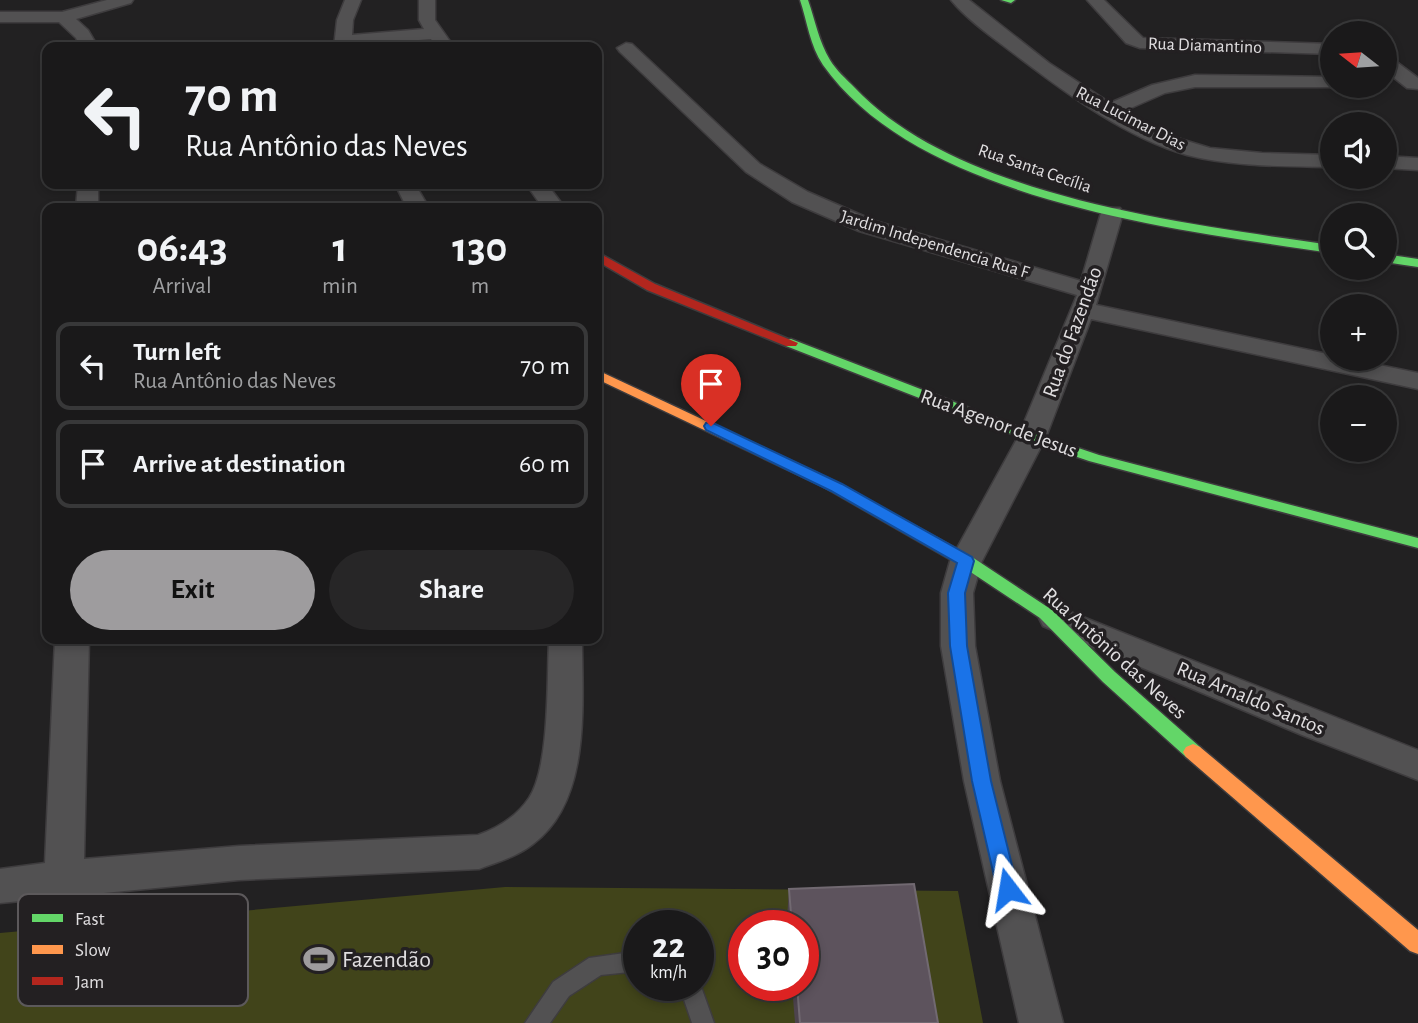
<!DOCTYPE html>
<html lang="en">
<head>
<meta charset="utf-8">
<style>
  body { margin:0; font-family:"Alegreya Sans",sans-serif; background:#272627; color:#f1f3f6; height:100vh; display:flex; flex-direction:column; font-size:26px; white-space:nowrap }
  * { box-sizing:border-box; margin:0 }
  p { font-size:23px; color:#9fa0a2 }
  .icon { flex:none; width:38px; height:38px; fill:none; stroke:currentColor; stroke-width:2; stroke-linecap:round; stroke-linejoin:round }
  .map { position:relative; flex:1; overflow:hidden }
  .panel { position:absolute; left:42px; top:203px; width:560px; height:441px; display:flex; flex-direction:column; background:#1a191a; border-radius:14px; box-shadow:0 4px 10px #0003,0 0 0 2px #383839 }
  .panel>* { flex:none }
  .hud { position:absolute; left:42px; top:42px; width:560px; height:147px; border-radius:14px; box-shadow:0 4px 10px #0003,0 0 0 2px #383839; background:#1a191a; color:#f1f3f6; overflow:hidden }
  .needle { width:46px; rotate:287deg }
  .controls { position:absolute; left:1320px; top:21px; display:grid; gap:14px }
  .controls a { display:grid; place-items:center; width:77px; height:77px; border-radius:50%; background:#1a191a; box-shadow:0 4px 10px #0003,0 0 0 2px #383839; font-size:35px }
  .speed { position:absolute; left:623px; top:910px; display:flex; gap:14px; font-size:35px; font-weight:700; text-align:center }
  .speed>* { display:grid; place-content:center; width:91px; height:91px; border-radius:50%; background:#1a191a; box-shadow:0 4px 10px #0003,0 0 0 2px #383839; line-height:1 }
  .speed small { font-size:18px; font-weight:400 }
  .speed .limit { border:10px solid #d22; background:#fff; color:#111 }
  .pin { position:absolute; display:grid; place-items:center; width:60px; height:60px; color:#fff; margin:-72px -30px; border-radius:50% 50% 50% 0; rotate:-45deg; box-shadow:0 0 7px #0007 }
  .pin .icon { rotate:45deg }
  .me { position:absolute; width:77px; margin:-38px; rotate:346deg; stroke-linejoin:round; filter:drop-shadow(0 0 5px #0008) }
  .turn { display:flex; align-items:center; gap:24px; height:147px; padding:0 28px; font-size:32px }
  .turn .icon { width:91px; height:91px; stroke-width:2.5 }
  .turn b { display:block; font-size:49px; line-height:60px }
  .eta { display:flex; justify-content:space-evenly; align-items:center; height:119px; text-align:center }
  .eta b { font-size:42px; font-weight:700; line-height:49px }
  .cta { display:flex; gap:14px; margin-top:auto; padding:14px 28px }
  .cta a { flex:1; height:80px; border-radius:42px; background:#9e9c9e; color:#111; font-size:28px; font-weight:700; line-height:80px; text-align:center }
  .cta a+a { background:#272627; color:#f1f3f6 }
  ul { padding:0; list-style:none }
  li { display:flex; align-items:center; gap:21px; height:88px; margin:0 14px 10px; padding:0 14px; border:4px solid #383839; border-radius:14px }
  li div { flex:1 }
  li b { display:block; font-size:26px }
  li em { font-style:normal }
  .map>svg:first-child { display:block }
  .green { fill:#41441a; fill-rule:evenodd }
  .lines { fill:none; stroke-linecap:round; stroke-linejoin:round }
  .lane-casing { stroke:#3e3c3e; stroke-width:3 }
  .street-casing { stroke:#3e3c3e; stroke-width:3 }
  .fast-casing { stroke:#3e3c3e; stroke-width:3 }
  .slow-casing { stroke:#3e3c3e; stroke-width:3 }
  .jam-casing { stroke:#3e3c3e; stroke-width:3 }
  .lane { fill:#525152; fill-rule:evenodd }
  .street { fill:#525152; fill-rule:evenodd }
  .fast { fill:#63d668; fill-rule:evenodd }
  .slow { fill:#ff974d; fill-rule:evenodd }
  .jam { fill:#b3261e; fill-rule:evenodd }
  .wall { fill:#4d434d }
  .building { fill:#5d535d; stroke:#716971; stroke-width:2 }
  .route { fill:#1a73e8; stroke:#114b97; stroke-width:2 }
  .labels { text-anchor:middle; stroke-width:7; stroke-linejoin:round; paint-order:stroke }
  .far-street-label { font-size:18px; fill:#e0dee0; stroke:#232022 }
  .street-label { font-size:21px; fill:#e0dee0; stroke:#232022 }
  .near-poi-label { font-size:24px; fill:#e0dee0; stroke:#232022; text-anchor:start }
  .key { fill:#232022; stroke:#5c595b; stroke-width:2 }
  .key-label { font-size:19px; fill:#e0dee0 }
</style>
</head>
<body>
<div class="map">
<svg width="1418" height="1023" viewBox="0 0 1418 1023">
  <rect width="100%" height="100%" fill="#222122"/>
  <path class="green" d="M 505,887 L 958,891 L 983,1023 L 0,1023 L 0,933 ZM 639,926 L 698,926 L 698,985 L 639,985 ZM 744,926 L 803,926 L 803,985 L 744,985 Z"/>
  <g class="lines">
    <g class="lane-casing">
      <g id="lane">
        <path d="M 639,951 L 639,971 L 601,975 L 569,996 L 550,1023 L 525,1023 L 553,982 L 589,958 Z"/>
        <path d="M 698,978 L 714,1023 L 692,1023 L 679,985 L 698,985 Z"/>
      </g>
    </g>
    <g class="street-casing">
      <g id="street">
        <path d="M 107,0 L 133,0 L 131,3 L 76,19 L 88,30 L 98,47 L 80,47 L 76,38 L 59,22 L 0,22 L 0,12 L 62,12 Z"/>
        <path d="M 345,0 L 361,0 L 353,20 L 352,35 L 424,29 L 419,20 L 419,0 L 435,0 L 435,20 L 454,47 L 436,47 L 431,39 L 334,47 L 337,20 Z"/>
        <path d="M 951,0 L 969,0 L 1049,63 L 1110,103 L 1152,85 L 1195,75 L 1332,77 L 1332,86 L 1339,87 L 1195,87 L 1165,93 L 1124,111 L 1177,138 L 1210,148 L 1262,153 L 1332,155 L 1332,167 C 1284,166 1234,167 1187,155 C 1127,138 1070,96 1021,59 C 998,41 969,22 951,0 Z"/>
        <path d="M 1087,0 L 1104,0 L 1143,38 L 1332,44 L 1332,54 L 1140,48 L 1126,43 Z"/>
        <path d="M 626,43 L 632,44 L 760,164 L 808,192 L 875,221 L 1081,281 L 1101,213 L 1104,208 L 1120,208 L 1123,213 L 1096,305 L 1332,355 L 1332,359 L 1350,359 L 1418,373 L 1418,389 L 1091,319 L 1046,437 L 982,561 L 973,593 L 975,646 L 1000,781 L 1063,1023 L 1019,1023 L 964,781 L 941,646 L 941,593 L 950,561 L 1018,437 L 1077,295 L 859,231 L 792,202 L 746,172 L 620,52 L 617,48 Z"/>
        <path d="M 1384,56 L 1390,57 L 1418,78 L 1418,89 L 1407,88 L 1384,70 Z"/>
        <path d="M 1384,156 L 1418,158 L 1418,170 L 1384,168 Z"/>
        <path d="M 78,184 L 98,184 L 98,208 L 76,208 Z"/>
        <path d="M 395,184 L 415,184 L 429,208 L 407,208 Z"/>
        <path d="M 526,184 L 547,184 L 565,208 L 543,208 Z"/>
        <path d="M 1055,606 L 1418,750 L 1418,780 L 1302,735 L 1043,626 L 1039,618 L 1043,610 Z"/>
        <path d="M 55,639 L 89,639 L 84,859 L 239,846 L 478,835 C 498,828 517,816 529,798 C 550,766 547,678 549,639 L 582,639 C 582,703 592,800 533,844 C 518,856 498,862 479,869 L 239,880 L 0,903 L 0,869 L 45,863 Z"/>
      </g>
    </g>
    <g class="fast-casing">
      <g id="fast">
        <path d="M 800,0 L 808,0 C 815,20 819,42 830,60 C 836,70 846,79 855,88 C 959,198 1187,224 1332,245 L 1332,253 C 1178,230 919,201 823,65 C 810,46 807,21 800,0 Z"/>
        <path d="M 1001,0 L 1015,0 L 1011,3 Z"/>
        <path d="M 1384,254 L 1418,259 L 1418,267 L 1384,262 Z"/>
        <path d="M 791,339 L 1037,434 L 1099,455 L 1418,538 L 1418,548 L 1089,461 L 1027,440 L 786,346 L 786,340 Z"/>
        <path d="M 829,479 L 972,557 L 1052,610 L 1115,672 L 1200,747 L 1203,752 L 1200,757 L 1193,760 L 1186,757 L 1103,682 L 1040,618 L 960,565 L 824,487 L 821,484 L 824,481 Z"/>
      </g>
    </g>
    <g class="slow-casing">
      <g id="slow">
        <path d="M 597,370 L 834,481 L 837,484 L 829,489 L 824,487 L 597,379 Z"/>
        <path d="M 1193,744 L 1200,747 L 1418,930 L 1418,954 L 1410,951 L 1186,757 L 1183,752 L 1186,747 Z"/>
      </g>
    </g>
    <g class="jam-casing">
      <path id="jam" d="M 597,252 L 655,284 L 798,343 L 796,346 L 786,346 L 647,290 L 597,261 Z"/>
    </g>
    <use href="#lane" class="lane"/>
    <use href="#street" class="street"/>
    <use href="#fast" class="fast"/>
    <use href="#slow" class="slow"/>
    <use href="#jam" class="jam"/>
  </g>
  <path class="wall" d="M 789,889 L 938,1023 L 795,1023 L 792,985 L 803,985 L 803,926 L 788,926 L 787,918 Z"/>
  <path class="building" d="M 914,884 L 938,1023 L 800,1023 L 797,985 L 803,985 L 803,926 L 792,926 L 789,889 Z"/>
  <path class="route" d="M 711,422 L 842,484 L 972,557 L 974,561 L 965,593 L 967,646 L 991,781 L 1018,889 L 1015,895 L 1008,898 L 1000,895 L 997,889 L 972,781 L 950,646 L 948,593 L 957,563 L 831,491 L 706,430 L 704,426 L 706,423 Z"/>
  <defs>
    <g id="stadium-bare" transform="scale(2.415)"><path d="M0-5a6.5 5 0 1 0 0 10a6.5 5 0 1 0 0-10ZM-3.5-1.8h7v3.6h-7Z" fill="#9e9c9e" stroke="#232022" stroke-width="2.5" paint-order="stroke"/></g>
  </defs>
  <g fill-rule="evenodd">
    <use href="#stadium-bare" x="319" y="959"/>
  </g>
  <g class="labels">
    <g class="far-street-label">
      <text transform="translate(1205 45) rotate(2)" y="6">Rua Diamantino</text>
      <text transform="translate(1131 118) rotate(27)" y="6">Rua Lucimar Dias</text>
      <text transform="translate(1035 168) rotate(19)" y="6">Rua Santa Cecília</text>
      <text transform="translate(935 244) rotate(17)" y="6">Jardim Independencia Rua F</text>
    </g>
    <g class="street-label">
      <text transform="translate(1072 332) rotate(-70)" y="7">Rua do Fazendão</text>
      <text transform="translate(999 423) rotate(20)" y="7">Rua Agenor de Jesus</text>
      <text transform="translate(1115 653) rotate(42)" y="7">Rua Antônio das Neves</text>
      <text transform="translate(1251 698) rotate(23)" y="7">Rua Arnaldo Santos</text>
    </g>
    <g class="near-poi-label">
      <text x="342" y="967">Fazendão</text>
    </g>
  </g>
  <rect x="18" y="894" width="230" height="112" rx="10" class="key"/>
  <rect x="32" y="914" width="31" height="8" fill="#63d668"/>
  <rect x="32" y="945" width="31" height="9" fill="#ff974d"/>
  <rect x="32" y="977" width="31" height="8" fill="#b3261e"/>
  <g class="key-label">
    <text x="75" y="925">Fast</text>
    <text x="75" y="956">Slow</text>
    <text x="75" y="988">Jam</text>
  </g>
</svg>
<div class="controls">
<a><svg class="needle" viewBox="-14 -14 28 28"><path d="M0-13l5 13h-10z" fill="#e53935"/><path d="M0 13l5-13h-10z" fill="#9fa0a2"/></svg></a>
<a><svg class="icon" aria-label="sound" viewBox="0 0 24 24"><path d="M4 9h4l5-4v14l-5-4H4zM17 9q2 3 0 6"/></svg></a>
<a><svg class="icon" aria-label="search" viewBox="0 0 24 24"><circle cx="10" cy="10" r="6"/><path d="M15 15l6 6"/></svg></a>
<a>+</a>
<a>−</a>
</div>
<div class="speed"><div>22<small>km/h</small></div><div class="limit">30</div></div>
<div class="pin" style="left:711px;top:426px;background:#d93025"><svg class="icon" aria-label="arrive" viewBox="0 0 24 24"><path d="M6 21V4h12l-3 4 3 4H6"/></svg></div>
<svg class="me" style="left:1008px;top:889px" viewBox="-20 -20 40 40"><path d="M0-17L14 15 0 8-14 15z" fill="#1a73e8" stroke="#fff" stroke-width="4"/></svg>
<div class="hud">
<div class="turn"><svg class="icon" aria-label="left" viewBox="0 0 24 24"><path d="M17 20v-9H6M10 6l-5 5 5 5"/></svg><div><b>70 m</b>Rua Antônio das Neves</div></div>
</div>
<section class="panel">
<div class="eta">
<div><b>06:43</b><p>Arrival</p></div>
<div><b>1</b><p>min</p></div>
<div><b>130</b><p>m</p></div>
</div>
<ul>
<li><svg class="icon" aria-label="left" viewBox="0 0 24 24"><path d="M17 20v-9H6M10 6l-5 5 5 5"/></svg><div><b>Turn left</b><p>Rua Antônio das Neves</p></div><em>70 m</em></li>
<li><svg class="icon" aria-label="arrive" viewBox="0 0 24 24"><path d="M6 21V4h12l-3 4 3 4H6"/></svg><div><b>Arrive at destination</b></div><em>60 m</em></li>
</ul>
<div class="cta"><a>Exit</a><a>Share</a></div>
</section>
</div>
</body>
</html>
